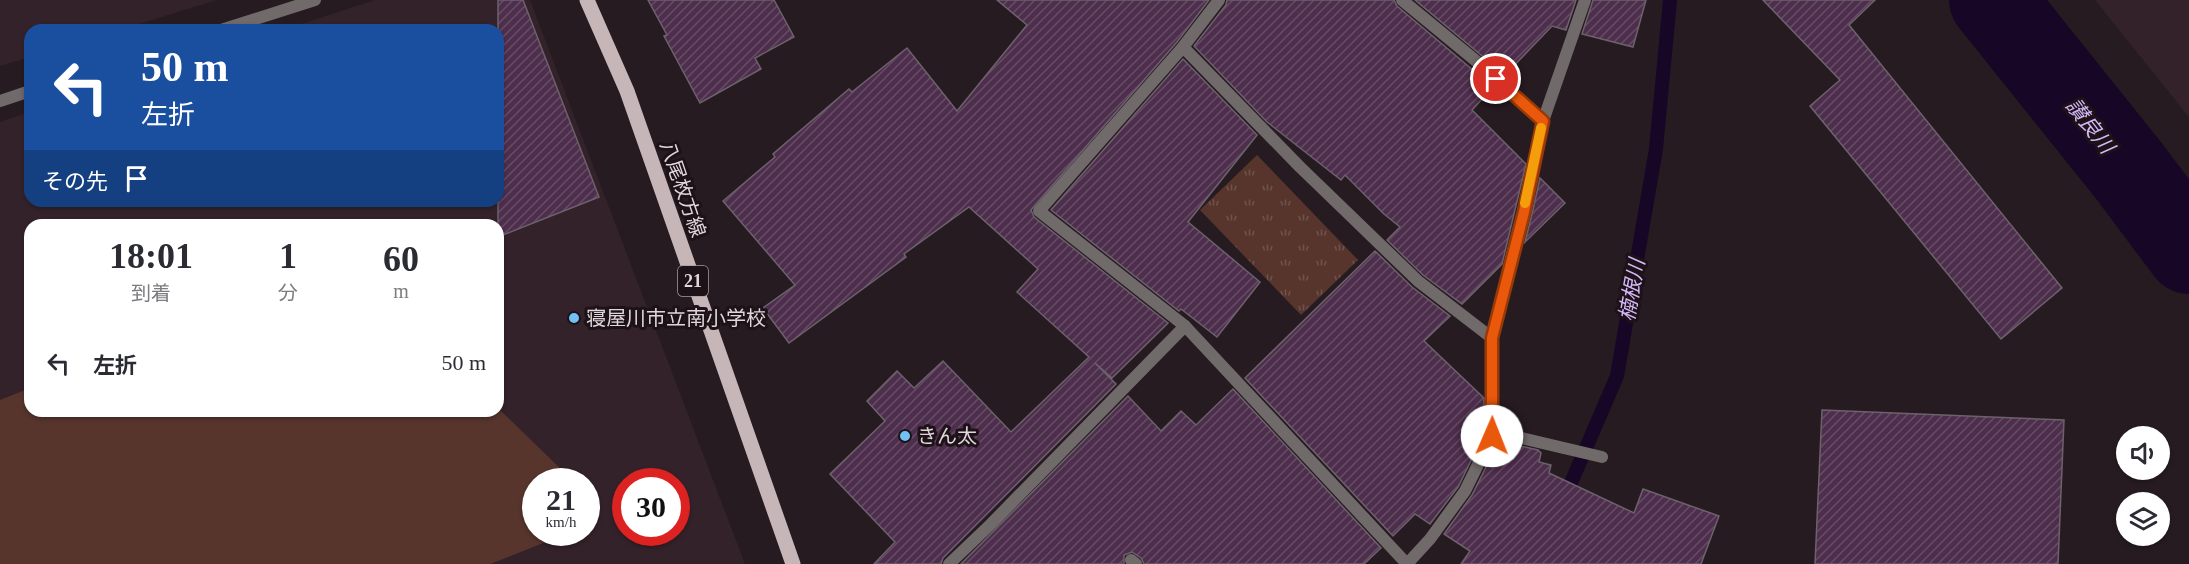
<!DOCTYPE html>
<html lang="ja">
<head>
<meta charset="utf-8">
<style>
  body { margin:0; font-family:"Times New Roman","Noto Sans JP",serif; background:#f7f7f7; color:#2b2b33; height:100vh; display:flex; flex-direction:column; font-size:22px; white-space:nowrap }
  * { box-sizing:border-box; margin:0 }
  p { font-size:20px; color:#7c7c81 }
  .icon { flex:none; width:33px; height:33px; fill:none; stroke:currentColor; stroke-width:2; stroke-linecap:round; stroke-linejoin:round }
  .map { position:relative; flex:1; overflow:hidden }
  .drawer { position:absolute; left:24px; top:219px; width:480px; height:198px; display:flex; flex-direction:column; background:#fff; border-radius:18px; box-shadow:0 2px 4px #0004 }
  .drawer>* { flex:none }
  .banner { position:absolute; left:24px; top:24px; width:480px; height:183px; border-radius:18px; box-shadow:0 2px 4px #0004; background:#1a4fa0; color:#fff; overflow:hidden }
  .tools { position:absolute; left:2116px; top:426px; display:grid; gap:12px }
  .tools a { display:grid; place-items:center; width:54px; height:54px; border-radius:50%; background:#fff; box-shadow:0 2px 4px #0004; font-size:30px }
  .speed { position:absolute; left:522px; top:468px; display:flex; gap:12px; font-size:30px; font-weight:700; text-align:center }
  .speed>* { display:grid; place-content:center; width:78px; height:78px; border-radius:50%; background:#fff; box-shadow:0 2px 4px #0004; line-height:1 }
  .speed small { font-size:15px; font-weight:400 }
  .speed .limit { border:9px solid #d22; background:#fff; color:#111 }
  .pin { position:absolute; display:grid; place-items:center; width:51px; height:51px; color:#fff; margin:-26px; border:3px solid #fff; border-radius:50%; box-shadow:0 2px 6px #0007 }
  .me { position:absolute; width:66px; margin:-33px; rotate:1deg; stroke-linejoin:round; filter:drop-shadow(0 0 4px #0008) }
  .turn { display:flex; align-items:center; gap:21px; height:126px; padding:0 18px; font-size:27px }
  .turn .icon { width:78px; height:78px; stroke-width:2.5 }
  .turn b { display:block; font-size:42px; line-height:51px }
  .then { display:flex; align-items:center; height:57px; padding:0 18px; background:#0003; gap:12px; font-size:22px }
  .eta { display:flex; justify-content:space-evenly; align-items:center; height:102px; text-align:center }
  .eta b { font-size:36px; font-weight:700; line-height:42px }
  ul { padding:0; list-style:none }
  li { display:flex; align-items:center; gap:18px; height:84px; padding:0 18px }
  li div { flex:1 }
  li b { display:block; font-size:22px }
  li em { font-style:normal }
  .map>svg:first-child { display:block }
  .built { fill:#34222a; fill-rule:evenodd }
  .green { fill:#57352d }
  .park { fill:url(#park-tufts) }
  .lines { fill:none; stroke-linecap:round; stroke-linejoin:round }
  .stream { stroke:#180627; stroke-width:14 }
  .river { stroke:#180627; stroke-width:86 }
  .building { fill:url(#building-hatch); stroke:#6c626b; stroke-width:1.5 }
  .service { stroke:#716a6a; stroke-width:12 }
  .minor { stroke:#716a6a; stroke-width:12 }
  .primary { stroke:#c6b6b8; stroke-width:15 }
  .route-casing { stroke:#983908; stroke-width:15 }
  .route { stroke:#ea580c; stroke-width:10 }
  .slow { stroke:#f59e0b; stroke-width:10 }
  .poi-dot { fill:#72c1f5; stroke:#1d1217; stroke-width:2 }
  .labels { text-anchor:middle; stroke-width:6; stroke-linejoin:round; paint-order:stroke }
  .shield { fill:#1d1217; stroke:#a59ca0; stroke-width:1.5 }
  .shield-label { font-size:18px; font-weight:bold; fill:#dfd7db }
  .street-label { font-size:20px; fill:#dfd7db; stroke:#1d1217 }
  .poi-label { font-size:20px; fill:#dfd7db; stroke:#1d1217; text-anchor:start }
  .water-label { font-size:21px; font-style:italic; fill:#d6b7fa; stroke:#1d1217 }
</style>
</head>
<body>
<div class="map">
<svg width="2189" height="564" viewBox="0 0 2189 564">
  <defs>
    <pattern id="park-tufts" width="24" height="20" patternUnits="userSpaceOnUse" patternTransform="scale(1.5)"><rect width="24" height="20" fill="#57352d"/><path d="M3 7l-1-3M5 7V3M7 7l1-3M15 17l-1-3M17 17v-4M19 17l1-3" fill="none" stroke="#6f524b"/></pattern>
    <pattern id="building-hatch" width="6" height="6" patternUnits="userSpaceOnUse" patternTransform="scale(1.5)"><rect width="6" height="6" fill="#4e2e4d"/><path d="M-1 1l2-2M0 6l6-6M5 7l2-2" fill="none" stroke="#674c66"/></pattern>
  </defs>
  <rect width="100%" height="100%" fill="#261b20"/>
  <g class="built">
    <path d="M 0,0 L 217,0 L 119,30 L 30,30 L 30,57 L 0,66 Z"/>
    <path d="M 375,0 L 530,0 L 745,564 L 0,564 L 0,122 L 30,112 L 30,201 L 498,201 L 498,30 L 283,30 ZM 30,225 L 498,225 L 498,411 L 30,411 ZM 536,482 L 586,482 L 586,532 L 536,532 ZM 626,482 L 676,482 L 676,532 L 626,532 Z"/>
    <path d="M 2095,0 L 2189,0 L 2189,117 Z"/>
  </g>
  <path class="green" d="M 30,388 L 30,411 L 498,411 L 498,408 L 566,474 L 564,481 L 536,482 L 536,532 L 552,533 L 551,540 L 490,564 L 0,564 L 0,400 Z"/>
  <path class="park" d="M 1257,155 L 1358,260 L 1301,315 L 1200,210 Z"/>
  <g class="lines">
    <path class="stream" d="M 1564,499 L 1617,376 L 1656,149 L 1670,0"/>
    <path class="river" d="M 1992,0 L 2129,171 L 2189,251"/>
  </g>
  <g class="building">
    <path d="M 498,0 L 523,0 L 599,197 L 498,237 Z"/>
    <path d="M 648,0 L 774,0 L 794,37 L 755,58 L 761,69 L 700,103 L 664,36 L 667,35 Z"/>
    <path d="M 997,0 L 1209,0 L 1177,42 L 1031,210 L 1034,217 L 1168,323 L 1112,378 L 1095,363 L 1116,384 L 943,558 L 941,564 L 874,564 L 895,542 L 830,474 L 885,421 L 867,401 L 897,371 L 914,388 L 943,361 L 1011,432 L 1089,357 L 1017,292 L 1038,269 L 969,207 L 904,254 L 906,257 L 789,343 L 763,308 L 795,285 L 723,201 L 775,157 L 773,154 L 849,89 L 852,92 L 907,48 L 957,111 L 1027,25 Z"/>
    <path d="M 1227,0 L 1394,0 L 1397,6 L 1493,87 L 1472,110 L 1526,164 L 1502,264 L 1462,304 L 1423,275 L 1387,240 L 1400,227 L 1384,214 L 1345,175 L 1341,180 L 1267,122 L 1194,46 L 1226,5 Z"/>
    <path d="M 1415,0 L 1576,0 L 1566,30 L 1552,26 L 1505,75 Z"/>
    <path d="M 1593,0 L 1646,0 L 1633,47 L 1582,34 Z"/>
    <path d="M 1763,0 L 1875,0 L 1849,25 L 2062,288 L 2001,339 L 1810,106 L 1840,80 Z"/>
    <path d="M 1183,59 L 1257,135 L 1188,222 L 1260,282 L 1217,337 L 1181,309 L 1179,311 L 1051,210 Z"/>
    <path d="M 1540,178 L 1565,203 L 1525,242 L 1532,214 Z"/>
    <path d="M 1375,251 L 1412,287 L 1450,316 L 1424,341 L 1484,398 L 1484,434 L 1458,487 L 1430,524 L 1415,514 L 1393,536 L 1245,378 Z"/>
    <path d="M 1233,389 L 1381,548 L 1364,564 L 1144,564 L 1141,558 L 1132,552 L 1124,555 L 1124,564 L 961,564 L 1128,396 L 1161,431 L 1181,411 L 1196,425 Z"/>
    <path d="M 1822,410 L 2064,420 L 2058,564 L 1815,564 Z"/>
    <path d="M 1500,414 L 1515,428 L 1500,424 Z"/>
    <path d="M 1499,441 L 1538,450 L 1541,453 L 1539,462 L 1551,465 L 1549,473 L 1634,513 L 1643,489 L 1719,516 L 1701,564 L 1461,564 L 1470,551 L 1444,534 L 1472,495 Z"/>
  </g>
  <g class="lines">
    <g class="service">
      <path d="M 1492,431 L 1602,457"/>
      <path d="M 1131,560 L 1136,564"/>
    </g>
    <g class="minor">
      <path d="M 1402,0 L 1481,65 L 1543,121"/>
      <path d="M 221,30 L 315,0"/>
      <path d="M 1183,47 L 1300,167 L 1418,281 L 1492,338"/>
      <path d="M 0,101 L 30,91"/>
      <path d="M 1185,326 L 1039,211 L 1183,47 L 1219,0"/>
      <path d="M 949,564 L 991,524 L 1185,326 L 1407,564"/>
      <path d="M 1407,564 L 1430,539 L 1465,491 L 1492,436 L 1492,338 L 1524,212 L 1543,121 L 1585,0"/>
    </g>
    <path class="primary" d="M 587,0 L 627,91 L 793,564"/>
  </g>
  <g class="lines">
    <g class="route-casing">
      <path id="route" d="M 1492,436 L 1492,338 L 1524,212 L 1543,121 L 1496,79"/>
    </g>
    <use href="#route" class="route"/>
    <path class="slow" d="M 1525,203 L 1541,128"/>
  </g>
  <g class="poi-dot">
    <circle cx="574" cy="318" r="6"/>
    <circle cx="905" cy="436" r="6"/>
  </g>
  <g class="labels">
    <rect class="shield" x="678" y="266" width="30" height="30" rx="4.5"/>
    <g class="shield-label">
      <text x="693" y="287">21</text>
    </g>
    <g class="street-label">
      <text transform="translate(683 189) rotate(71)" y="7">八尾枚方線</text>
    </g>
    <g class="poi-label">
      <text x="586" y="325">寝屋川市立南小学校</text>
      <text x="917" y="443">きん太</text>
    </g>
    <g class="water-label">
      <text transform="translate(2090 126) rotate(52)" y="7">讃良川</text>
      <text transform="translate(1632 290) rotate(-80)" y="7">楠根川</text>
    </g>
  </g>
</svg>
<div class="tools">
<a><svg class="icon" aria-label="sound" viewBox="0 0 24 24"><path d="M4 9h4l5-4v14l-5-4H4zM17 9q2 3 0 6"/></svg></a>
<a><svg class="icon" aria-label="layers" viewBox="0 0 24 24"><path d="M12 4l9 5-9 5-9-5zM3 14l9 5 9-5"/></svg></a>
</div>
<div class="speed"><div>21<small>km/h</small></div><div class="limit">30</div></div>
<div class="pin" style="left:1496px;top:79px;background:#d93025"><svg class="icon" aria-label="arrive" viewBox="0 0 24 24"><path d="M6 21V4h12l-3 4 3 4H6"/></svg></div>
<svg class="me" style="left:1492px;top:436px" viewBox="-20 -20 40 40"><circle r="19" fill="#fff"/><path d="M0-13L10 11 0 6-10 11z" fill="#ea580c"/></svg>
<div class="banner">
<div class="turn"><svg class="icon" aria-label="left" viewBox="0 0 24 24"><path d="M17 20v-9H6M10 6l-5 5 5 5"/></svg><div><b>50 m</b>左折</div></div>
<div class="then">その先<svg class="icon" aria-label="arrive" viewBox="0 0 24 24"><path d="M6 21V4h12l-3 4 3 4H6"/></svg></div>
</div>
<section class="drawer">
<div class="eta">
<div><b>18:01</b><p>到着</p></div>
<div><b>1</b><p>分</p></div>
<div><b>60</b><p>m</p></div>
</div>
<ul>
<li><svg class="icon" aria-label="left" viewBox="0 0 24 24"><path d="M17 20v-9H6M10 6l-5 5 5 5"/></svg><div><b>左折</b></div><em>50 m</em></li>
</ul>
</section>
</div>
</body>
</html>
